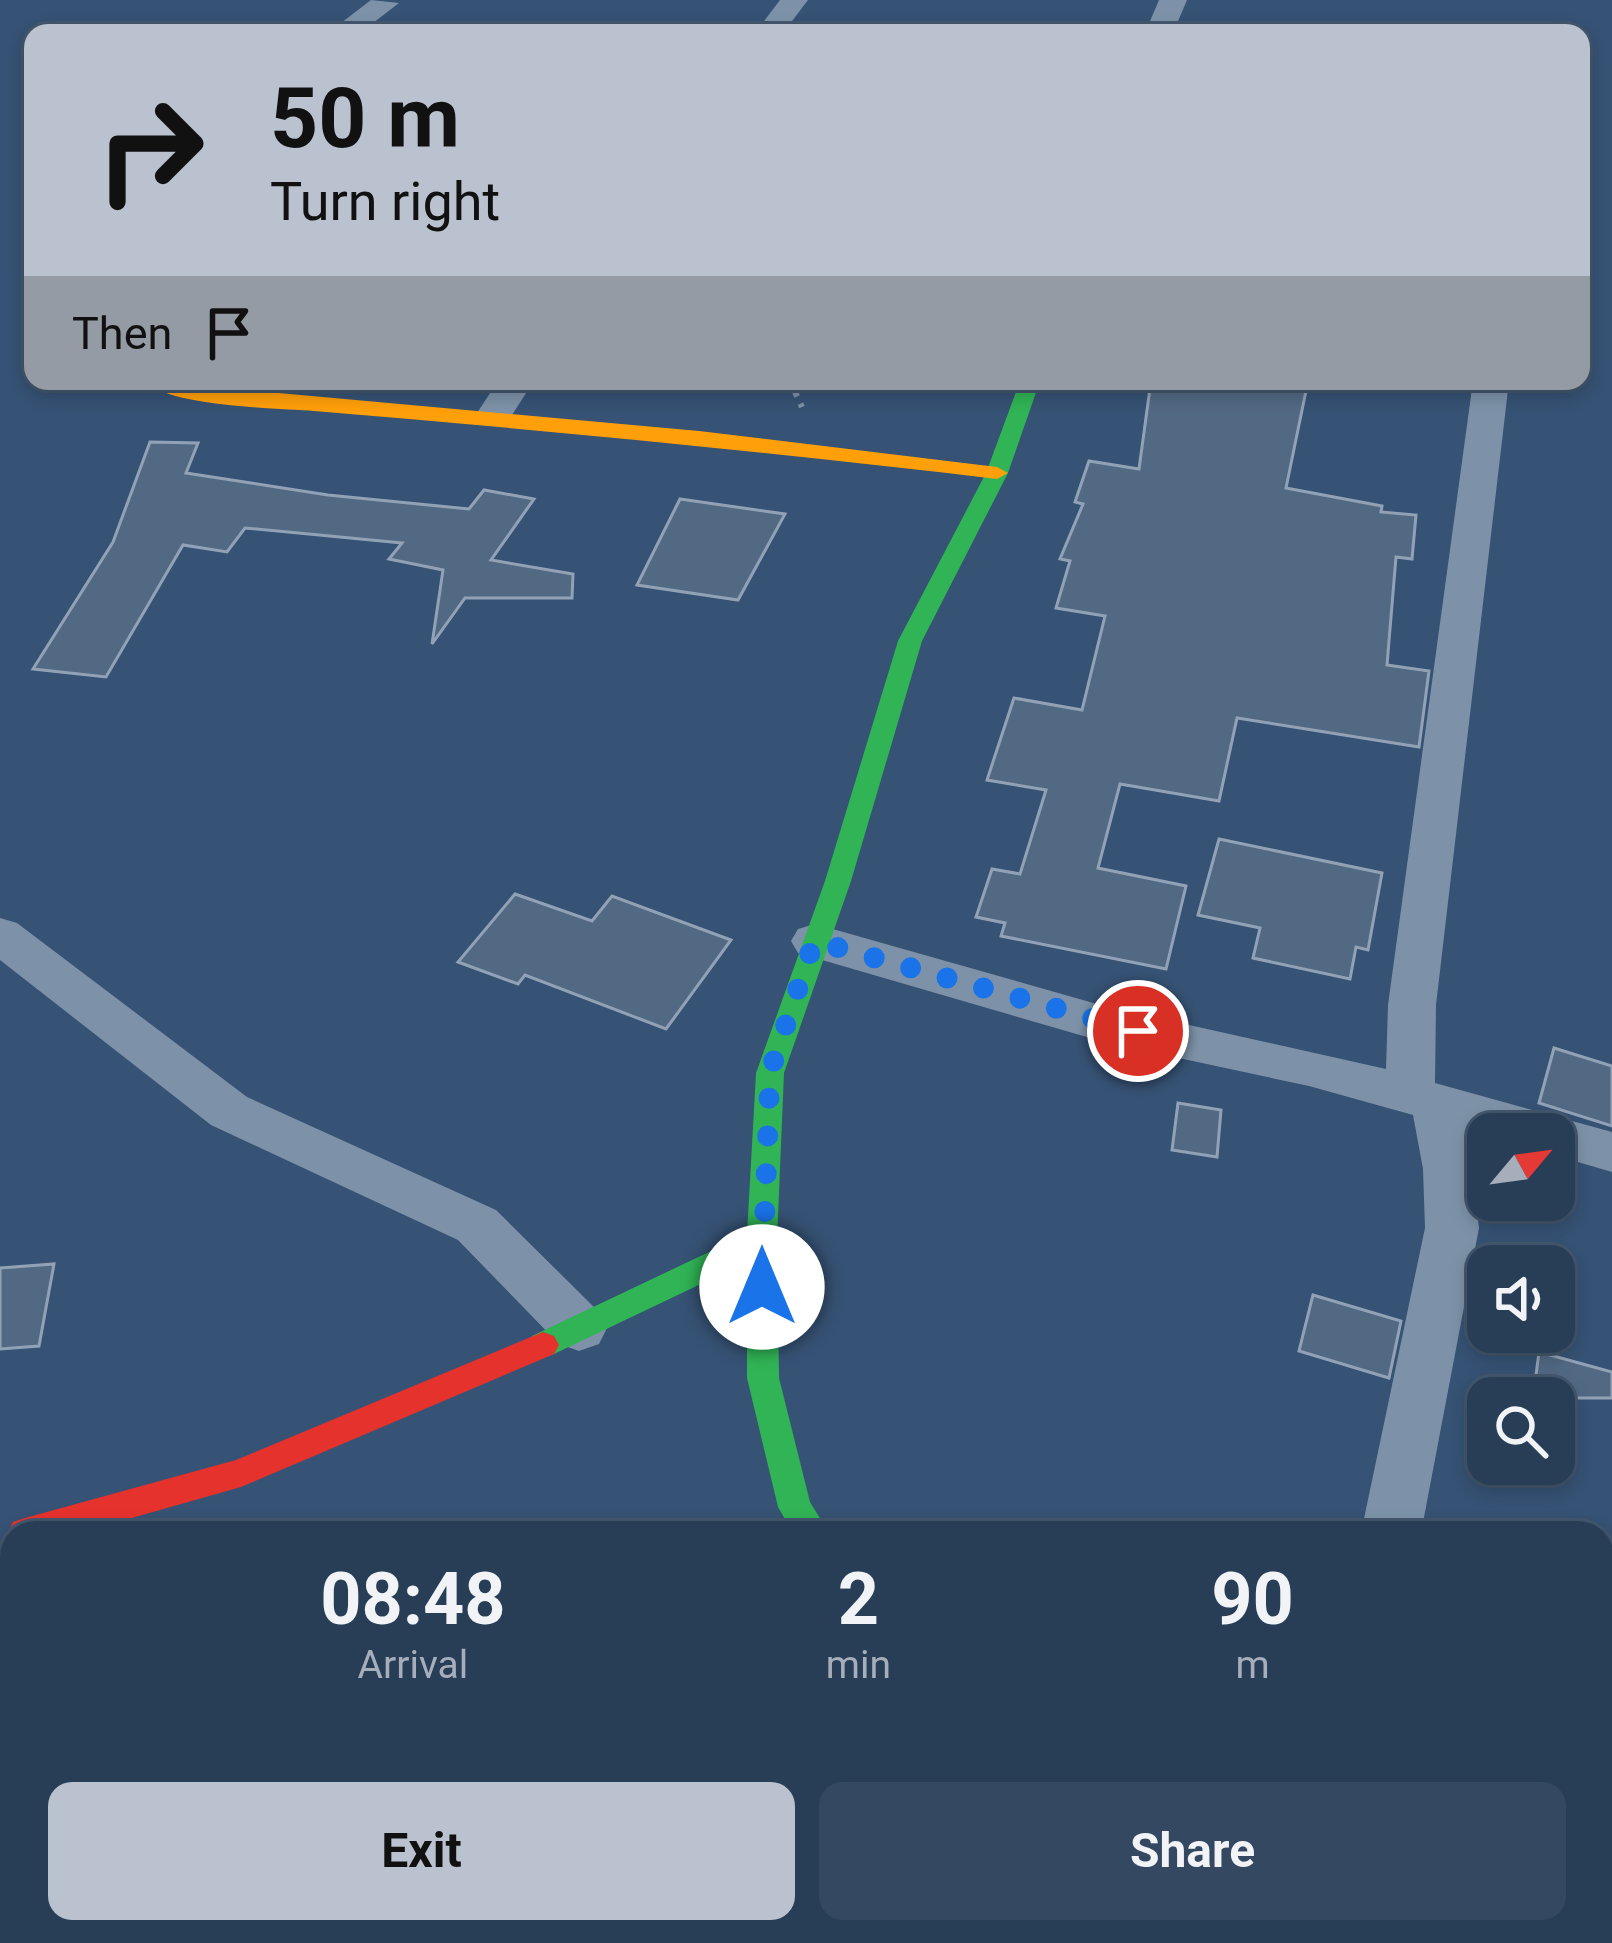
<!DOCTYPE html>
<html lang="en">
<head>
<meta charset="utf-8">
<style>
  body { margin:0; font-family:Roboto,sans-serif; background:#344961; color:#f1f3f6; height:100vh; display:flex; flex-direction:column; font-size:45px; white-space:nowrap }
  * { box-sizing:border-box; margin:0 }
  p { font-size:39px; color:#a5aeba }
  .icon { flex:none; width:66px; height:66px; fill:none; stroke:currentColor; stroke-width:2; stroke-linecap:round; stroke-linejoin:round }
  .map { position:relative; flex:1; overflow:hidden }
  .sheet { position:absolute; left:0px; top:1521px; width:1614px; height:423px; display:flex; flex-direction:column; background:#283e57; border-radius:36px 36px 0 0; box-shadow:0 6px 18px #0003,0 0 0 3px #44576d }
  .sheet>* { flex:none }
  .top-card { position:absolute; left:24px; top:24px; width:1566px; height:366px; border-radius:24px; box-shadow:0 6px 18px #0003,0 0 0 3px #44576d; background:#b9c2ce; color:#111; overflow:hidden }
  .needle { width:78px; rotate:61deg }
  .controls { position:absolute; left:1467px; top:1113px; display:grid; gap:24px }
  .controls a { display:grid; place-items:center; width:108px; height:108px; border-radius:24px; background:#283e57; box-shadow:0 6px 18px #0003,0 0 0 3px #44576d; font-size:60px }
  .pin { position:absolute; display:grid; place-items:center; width:102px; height:102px; color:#fff; margin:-51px; border:6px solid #fff; border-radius:50%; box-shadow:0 3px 12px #0007 }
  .me { position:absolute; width:132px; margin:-66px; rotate:0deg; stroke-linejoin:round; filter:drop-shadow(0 0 9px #0008) }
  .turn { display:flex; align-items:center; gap:42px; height:252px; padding:0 48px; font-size:54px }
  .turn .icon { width:156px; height:156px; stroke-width:2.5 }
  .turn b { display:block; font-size:84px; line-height:102px }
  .then { display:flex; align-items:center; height:114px; padding:0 48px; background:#0003; gap:24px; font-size:45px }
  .eta { display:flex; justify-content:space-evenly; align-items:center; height:204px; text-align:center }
  .eta b { font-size:72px; font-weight:700; line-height:84px }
  .primary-button { display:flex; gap:24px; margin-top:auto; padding:24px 48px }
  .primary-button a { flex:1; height:138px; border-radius:24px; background:#b9c2ce; color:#111; font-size:48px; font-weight:700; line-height:138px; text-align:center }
  .primary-button a+a { background:#344961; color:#f1f3f6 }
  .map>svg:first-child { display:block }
  .building { fill:#526984; stroke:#92a2b6; stroke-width:3 }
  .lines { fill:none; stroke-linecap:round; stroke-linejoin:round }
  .path { stroke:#7d92a8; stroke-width:6; stroke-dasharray:4.5 8; stroke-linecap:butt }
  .street { fill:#7d92a8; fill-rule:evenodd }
  .fast { fill:#30b455; fill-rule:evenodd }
  .slow { fill:#ff9f0a; fill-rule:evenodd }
  .jam { fill:#e5322d; fill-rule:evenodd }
  .route { stroke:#1a73e8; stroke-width:21; stroke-dasharray:0 37.8 }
</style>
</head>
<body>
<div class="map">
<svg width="1612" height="1943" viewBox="0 0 1612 1943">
  <rect width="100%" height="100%" fill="#365274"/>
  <g class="building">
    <path d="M 1151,381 L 1308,381 L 1286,488 L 1382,506 L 1381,512 L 1416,515 L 1412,559 L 1396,557 L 1387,665 L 1429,671 L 1419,747 L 1237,718 L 1219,801 L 1120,784 L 1098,868 L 1186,886 L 1166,969 L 1001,936 L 1005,923 L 976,917 L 992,869 L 1020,874 L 1046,790 L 987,780 L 1014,698 L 1082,710 L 1105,616 L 1056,608 L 1070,561 L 1060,559 L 1083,504 L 1075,502 L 1089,461 L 1139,469 Z"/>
    <path d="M 150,442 L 198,443 L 186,473 L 328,495 L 469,509 L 484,490 L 534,499 L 491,560 L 573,574 L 572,598 L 465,598 L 432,644 L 443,570 L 389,559 L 402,543 L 245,528 L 227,552 L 183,545 L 106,677 L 33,669 L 113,542 Z"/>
    <path d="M 680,499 L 785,514 L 738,600 L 637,585 Z"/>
    <path d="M 1219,839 L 1382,873 L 1368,950 L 1356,947 L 1350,979 L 1253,958 L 1260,928 L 1198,915 Z"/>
    <path d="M 515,894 L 592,921 L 612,896 L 731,940 L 666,1029 L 525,975 L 518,984 L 458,962 Z"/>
    <path d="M 1554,1048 L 1612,1066 L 1612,1126 L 1539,1103 Z"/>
    <path d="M 1178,1103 L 1221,1110 L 1217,1157 L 1172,1150 Z"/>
    <path d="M 54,1264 L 39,1346 L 0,1349 L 0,1268 Z"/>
    <path d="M 1313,1295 L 1401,1321 L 1389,1378 L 1299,1351 Z"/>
    <path d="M 1539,1352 L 1612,1372 L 1612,1398 L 1533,1398 Z"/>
  </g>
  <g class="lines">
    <path class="path" d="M 790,381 L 802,407"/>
    <g class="street">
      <path d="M 371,0 L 399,3 L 360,33 L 328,33 Z"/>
      <path d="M 780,0 L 808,0 L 783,33 L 755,33 Z"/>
      <path d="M 1159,0 L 1187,0 L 1173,33 L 1145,33 Z"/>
      <path d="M 498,381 L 534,381 L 506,424 L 480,424 L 475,416 Z"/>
      <path d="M 1473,381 L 1509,381 L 1436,1005 L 1435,1083 L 1612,1132 L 1612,1172 L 1554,1155 L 1554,1134 L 1488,1136 L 1467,1130 L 1479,1228 L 1421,1533 L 1361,1533 L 1425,1228 L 1423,1169 L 1413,1115 L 1309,1086 L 1104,1042 L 798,953 L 791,941 L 798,929 L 815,924 L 1104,1006 L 1386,1069 L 1388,1005 Z"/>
      <path d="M 0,918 L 17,923 L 247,1097 L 496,1210 L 599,1312 L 607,1328 L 599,1344 L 579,1351 L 559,1344 L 458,1240 L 211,1125 L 0,960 Z"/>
      <path d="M 1211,1932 L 1291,1932 L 1295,1943 L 1215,1943 Z"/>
      <path d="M 1353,1932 L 1424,1932 L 1428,1943 L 1357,1943 Z"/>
    </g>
    <path class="fast" d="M 1020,381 L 1040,381 L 1008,473 L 922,641 L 851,881 L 784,1073 L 777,1241 L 779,1378 L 810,1502 L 829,1533 L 793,1533 L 778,1507 L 747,1378 L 747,1262 L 554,1354 L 543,1358 L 532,1354 L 527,1345 L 532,1336 L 747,1234 L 756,1073 L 825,881 L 898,641 L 986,473 Z"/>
    <path class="slow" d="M 146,381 L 699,431 L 997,467 L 1008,473 L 997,479 C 770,452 542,430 314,411 C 278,408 168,407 146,381 Z"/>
    <path class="jam" d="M 543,1332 L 554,1336 L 559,1345 L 554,1354 L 241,1487 L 79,1533 L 12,1533 L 12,1541 L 8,1533 L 13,1522 L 25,1518 L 236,1460 Z"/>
  </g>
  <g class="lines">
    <path class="route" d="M 762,1287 L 770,1072 L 814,941 L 1138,1031"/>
  </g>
</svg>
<div class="controls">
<a><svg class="needle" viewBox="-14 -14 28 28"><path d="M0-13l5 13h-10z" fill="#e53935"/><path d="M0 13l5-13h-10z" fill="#a5aeba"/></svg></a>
<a><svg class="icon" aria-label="sound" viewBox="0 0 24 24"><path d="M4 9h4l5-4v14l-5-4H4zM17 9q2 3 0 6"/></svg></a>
<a><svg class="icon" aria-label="search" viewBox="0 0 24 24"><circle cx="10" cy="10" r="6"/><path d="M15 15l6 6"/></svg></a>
</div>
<div class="pin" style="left:1138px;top:1031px;background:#d93025"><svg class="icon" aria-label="arrive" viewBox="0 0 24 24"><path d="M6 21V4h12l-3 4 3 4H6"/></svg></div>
<svg class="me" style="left:762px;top:1287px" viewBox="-20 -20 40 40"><circle r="19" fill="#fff"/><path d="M0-13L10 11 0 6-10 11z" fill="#1a73e8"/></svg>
<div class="top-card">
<div class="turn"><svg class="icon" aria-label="right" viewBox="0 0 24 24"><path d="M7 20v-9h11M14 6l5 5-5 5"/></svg><div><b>50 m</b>Turn right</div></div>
<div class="then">Then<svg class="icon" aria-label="arrive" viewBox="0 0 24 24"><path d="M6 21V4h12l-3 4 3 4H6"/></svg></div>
</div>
<section class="sheet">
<div class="eta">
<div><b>08:48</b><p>Arrival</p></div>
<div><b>2</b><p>min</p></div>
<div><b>90</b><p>m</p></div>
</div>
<div class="primary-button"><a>Exit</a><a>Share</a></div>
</section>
</div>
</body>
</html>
